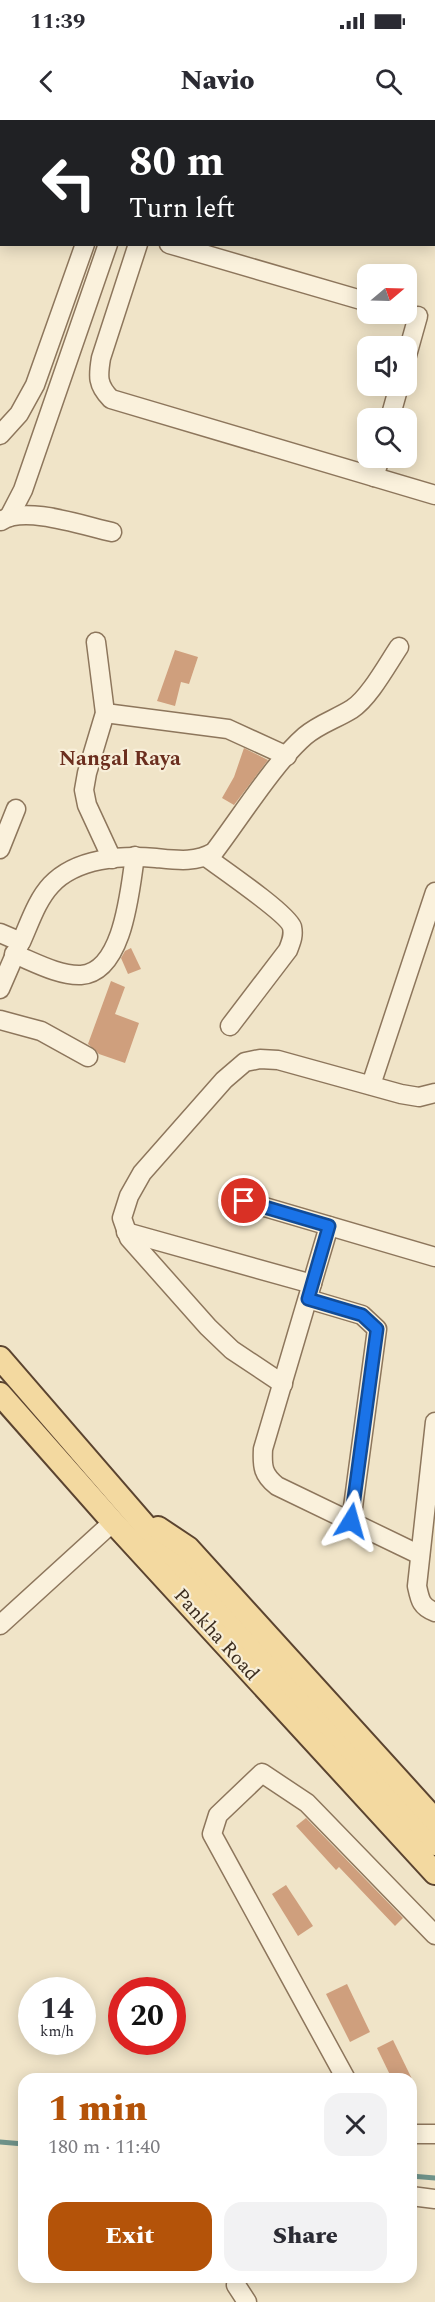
<!DOCTYPE html>
<html lang="en">
<head>
<meta charset="utf-8">
<style>
  body { margin:0; font-family:Spectral,serif; background:#f2f2f3; color:#2b2b33; height:100vh; display:flex; flex-direction:column; font-size:22px; white-space:nowrap }
  * { box-sizing:border-box; margin:0 }
  p { font-size:20px; color:#7c7c81 }
  .icon { flex:none; width:33px; height:33px; fill:none; stroke:currentColor; stroke-width:2; stroke-linecap:round; stroke-linejoin:round }
  .map { position:relative; flex:1; overflow:hidden }
  .sheet { position:absolute; left:18px; top:1953px; width:399px; height:210px; display:flex; flex-direction:column; background:#fff; border-radius:18px; box-shadow:0 3px 15px #0003 }
  .sheet>* { flex:none }
  .hud { position:absolute; left:0px; top:0px; width:435px; height:126px; box-shadow:0 3px 15px #0003; background:#202124; color:#fff; overflow:hidden }
  .needle { width:39px; rotate:71deg }
  .controls { position:absolute; left:357px; top:144px; display:grid; gap:12px }
  .controls a { display:grid; place-items:center; width:60px; height:60px; border-radius:12px; background:#fff; box-shadow:0 3px 15px #0003; font-size:30px }
  .speed { position:absolute; left:18px; top:1857px; display:flex; gap:12px; font-size:30px; font-weight:700; text-align:center }
  .speed>* { display:grid; place-content:center; width:78px; height:78px; border-radius:50%; background:#fff; box-shadow:0 3px 15px #0003; line-height:1 }
  .speed small { font-size:15px; font-weight:400 }
  .speed .limit { border:9px solid #d22; background:#fff; color:#111 }
  .pin { position:absolute; display:grid; place-items:center; width:51px; height:51px; color:#fff; margin:-26px; border:3px solid #fff; border-radius:50%; box-shadow:0 2px 6px #0007 }
  .me { position:absolute; width:66px; margin:-33px; rotate:8deg; stroke-linejoin:round; filter:drop-shadow(0 0 4px #0008) }
  .turn { display:flex; align-items:center; gap:21px; height:126px; padding:0 30px; font-size:27px }
  .turn .icon { width:78px; height:78px; stroke-width:2.5 }
  .turn b { display:block; font-size:42px; line-height:51px }
  .round { display:grid; place-items:center; flex:none; width:63px; height:63px; border-radius:18px; background:#f2f2f3 }
  .summary { display:flex; align-items:center; justify-content:space-between; height:102px; padding:0 30px }
  h1 { font-size:36px; font-weight:800; line-height:45px; color:#b45309 }
  .action { display:flex; gap:12px; margin-top:auto; padding:12px 30px }
  .action a { flex:1; height:69px; border-radius:18px; background:#b45309; color:#fff; font-size:24px; font-weight:800; line-height:69px; text-align:center }
  .action a+a { background:#f2f2f3; color:#2b2b33 }
  .status { display:flex; justify-content:space-between; align-items:center; height:42px; padding:0 30px; background:#fff; direction:ltr }
  .status svg { height:16px; fill:currentColor }
  header { display:flex; justify-content:space-between; align-items:center; height:78px; padding:0 30px; background:#fff; font-size:27px; font-weight:800 }
  .map>svg:first-child { display:block }
  .lines { fill:none; stroke-linecap:round; stroke-linejoin:round }
  .stream { stroke:#6f938a; stroke-width:5 }
  .building { fill:#cf9f7d }
  .minor-casing { stroke:#8d765c; stroke-width:21 }
  .major-casing { stroke:#5b4430; stroke-width:26 }
  .minor { stroke:#faf1dc; stroke-width:18 }
  .major { stroke:#f3d9a0; stroke-width:22 }
  .route-casing { stroke:#114b97; stroke-width:15 }
  .route { stroke:#1a73e8; stroke-width:10 }
  .labels { text-anchor:middle; stroke-width:4.5; stroke-linejoin:round; paint-order:stroke }
  .street-label { font-size:20px; fill:#3d2e20; stroke:#f7eed8 }
  .neighbourhood-label { font-size:21px; font-weight:bold; fill:#6b2e1e; stroke:#f7eed8 }
</style>
</head>
<body>
<div class="status"><b>11:39</b><svg viewBox="0 0 49 12"><path d="M0 12V9h3v3zM5 12V6h3v6zM10 12V3h3v9zM15 12V0h3v12zM26 1h20v11H26zM47 4h2v5h-2z"/></svg></div>
<header><svg class="icon" aria-label="back" viewBox="0 0 24 24"><path d="M15 5l-7 7 7 7"/></svg>Navio<svg class="icon" aria-label="search" viewBox="0 0 24 24"><circle cx="10" cy="10" r="6"/><path d="M15 15l6 6"/></svg></header>
<div class="map">
<svg width="435" height="2182" viewBox="0 0 435 2182">
  <rect width="100%" height="100%" fill="#f0e4c8"/>
  <g class="lines">
    <g class="stream">
      <path d="M 0,2022 L 24,2024"/>
      <path d="M 411,2056 L 435,2058"/>
    </g>
  </g>
  <g class="building">
    <path d="M 175,530 L 198,537 L 189,564 L 181,562 L 175,586 L 157,581 Z"/>
    <path d="M 244,628 L 268,640 L 234,685 L 222,678 L 234,657 Z"/>
    <path d="M 131,828 L 141,849 L 128,854 L 121,838 L 125,831 Z"/>
    <path d="M 111,861 L 125,867 L 115,894 L 139,903 L 125,943 L 99,934 L 88,924 Z"/>
    <path d="M 306,1698 L 403,1798 L 395,1806 L 339,1747 L 336,1750 L 296,1706 Z"/>
    <path d="M 286,1765 L 313,1806 L 298,1816 L 272,1774 Z"/>
    <path d="M 347,1864 L 370,1912 L 350,1922 L 326,1874 Z"/>
    <path d="M 393,1920 L 412,1959 L 392,1959 L 377,1928 Z"/>
  </g>
  <g class="lines">
    <g class="minor-casing">
      <g id="minor">
        <path d="M 115,0 L 116,2"/>
        <path d="M 153,2 L 154,0"/>
        <path d="M 138,124 L 101,238 C 98,256 97,265 111,279 L 435,375"/>
        <path d="M 169,124 L 368,182"/>
        <path d="M 406,239 L 418,196"/>
        <path d="M 390,298 L 399,266"/>
        <path d="M 0,315 L 19,294 L 35,265 L 85,124"/>
        <path d="M 374,357 L 380,338"/>
        <path d="M 9,397 L 23,370 L 108,124"/>
        <path d="M 1,401 C 25,385 84,406 112,412"/>
        <path d="M 96,522 L 105,593 L 87,653 L 84,670 L 87,685 L 112,739"/>
        <path d="M 105,593 L 228,609 L 287,636"/>
        <path d="M 0,729 L 16,689"/>
        <path d="M 206,737 C 221,748 288,794 292,807 C 294,816 291,822 288,830 L 230,906"/>
        <path d="M 0,813 L 21,822 C 30,802 37,780 51,765 C 76,738 122,735 156,738 C 176,740 196,743 214,732 C 240,698 274,643 305,616 C 319,604 336,599 352,589 C 369,578 387,545 399,527"/>
        <path d="M 14,834 C 34,842 59,856 81,855 C 124,852 130,768 135,736"/>
        <path d="M 0,869 L 20,823"/>
        <path d="M 0,900 L 41,911 L 88,937"/>
        <path d="M 371,965 L 435,772"/>
        <path d="M 244,1081 L 435,1137"/>
        <path d="M 329,1106 L 263,1329 C 262,1347 263,1355 277,1366 L 420,1435"/>
        <path d="M 126,1112 L 312,1164"/>
        <path d="M 308,1179 L 362,1195 L 377,1209 L 351,1402"/>
        <path d="M 283,1264 L 232,1230 L 208,1207 L 129,1118 L 122,1098 L 129,1076 L 142,1053 L 224,960 L 245,942 L 260,939 L 278,940 L 401,974 L 419,977 L 435,973"/>
        <path d="M 435,1302 L 417,1466 C 420,1480 421,1487 435,1492"/>
        <path d="M 0,1505 L 113,1402"/>
        <path d="M 346,1959 L 212,1714 L 218,1695 L 262,1653 L 307,1683 L 435,1815"/>
        <path d="M 411,2014 L 435,2014"/>
        <path d="M 411,2076 L 435,2079"/>
        <path d="M 237,2157 L 236,2165 L 247,2182"/>
      </g>
    </g>
    <g class="major-casing">
      <g id="major">
        <path d="M 0,1238 L 179,1445 L 435,1724"/>
        <path d="M 0,1274 L 113,1402 L 435,1753"/>
        <path d="M 158,1408 L 188,1428 L 435,1700"/>
      </g>
    </g>
    <use href="#minor" class="minor"/>
    <use href="#major" class="major"/>
  </g>
  <g class="lines">
    <g class="route-casing">
      <path id="route" d="M 244,1081 L 329,1106 L 308,1179 L 362,1195 L 377,1209 L 351,1401"/>
    </g>
    <use href="#route" class="route"/>
  </g>
  <g class="labels">
    <g class="street-label">
      <text transform="translate(217 1514) rotate(48)" y="7">Pankha Road</text>
    </g>
    <g class="neighbourhood-label">
      <text x="120" y="645">Nangal Raya</text>
    </g>
  </g>
</svg>
<div class="controls">
<a><svg class="needle" viewBox="-14 -14 28 28"><path d="M0-13l5 13h-10z" fill="#e53935"/><path d="M0 13l5-13h-10z" fill="#7c7c81"/></svg></a>
<a><svg class="icon" aria-label="sound" viewBox="0 0 24 24"><path d="M4 9h4l5-4v14l-5-4H4zM17 9q2 3 0 6"/></svg></a>
<a><svg class="icon" aria-label="search" viewBox="0 0 24 24"><circle cx="10" cy="10" r="6"/><path d="M15 15l6 6"/></svg></a>
</div>
<div class="speed"><div>14<small>km/h</small></div><div class="limit">20</div></div>
<div class="pin" style="left:244px;top:1081px;background:#d93025"><svg class="icon" aria-label="arrive" viewBox="0 0 24 24"><path d="M6 21V4h12l-3 4 3 4H6"/></svg></div>
<svg class="me" style="left:351px;top:1401px" viewBox="-20 -20 40 40"><path d="M0-17L14 15 0 8-14 15z" fill="#1a73e8" stroke="#fff" stroke-width="4"/></svg>
<div class="hud">
<div class="turn"><svg class="icon" aria-label="left" viewBox="0 0 24 24"><path d="M17 20v-9H6M10 6l-5 5 5 5"/></svg><div><b>80 m</b>Turn left</div></div>
</div>
<section class="sheet">
<div class="summary"><div><h1>1 min</h1><p>180 m · 11:40</p></div><a class="round"><svg class="icon" aria-label="close" viewBox="0 0 24 24"><path d="M6 6l12 12M18 6L6 18"/></svg></a></div>
<div class="action"><a>Exit</a><a>Share</a></div>
</section>
</div>
</body>
</html>
